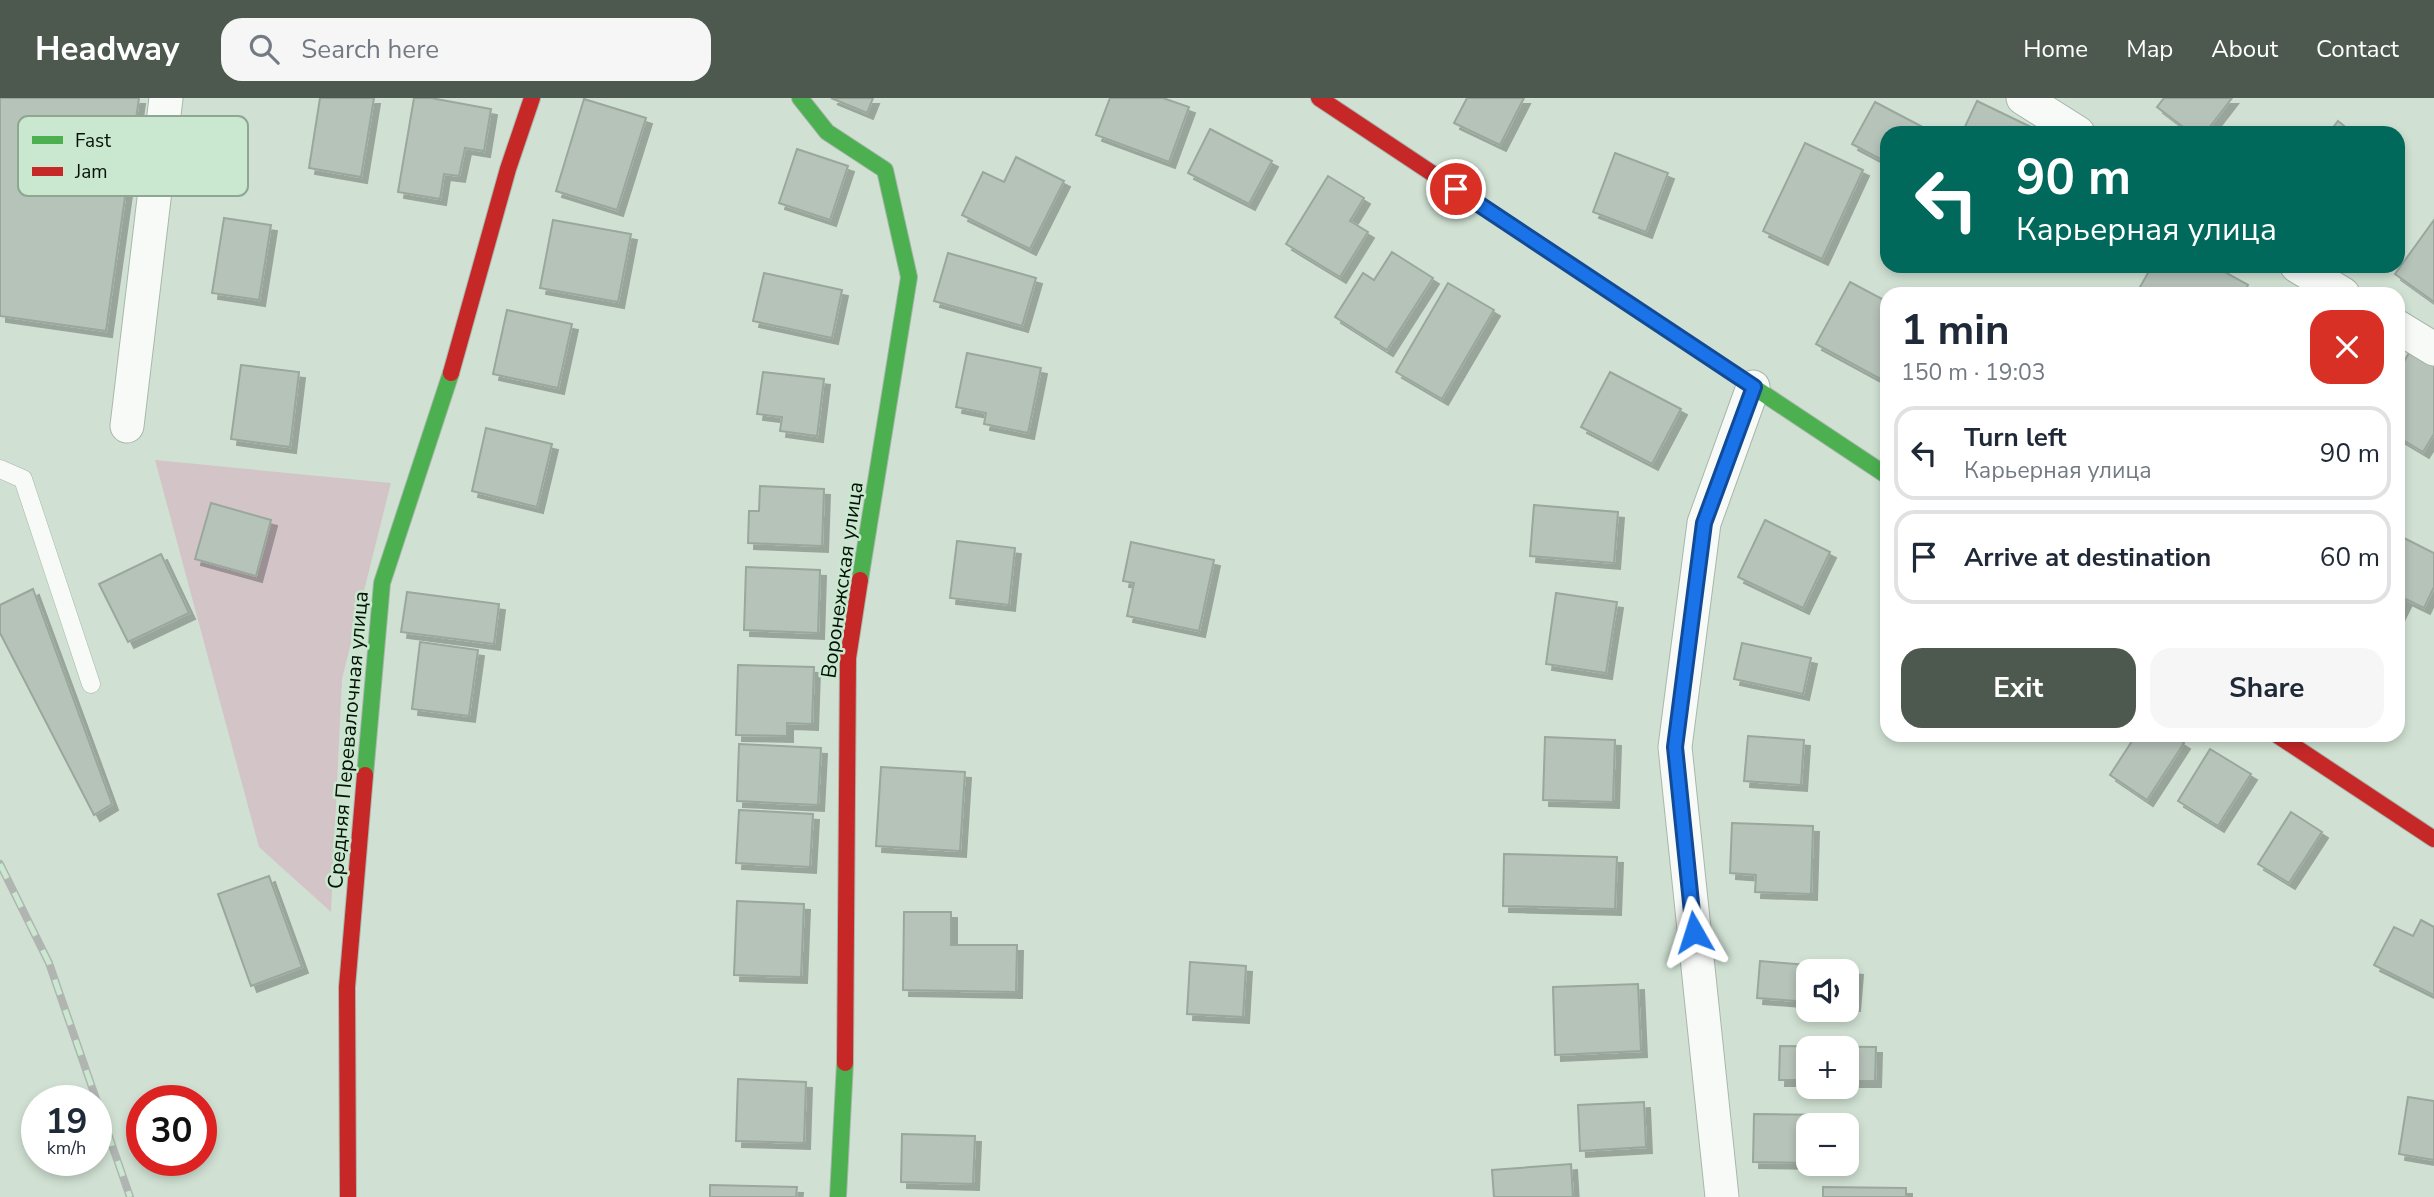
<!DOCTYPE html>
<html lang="en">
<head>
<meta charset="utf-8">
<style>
  body { margin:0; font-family:"Nunito Sans",sans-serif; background:#f6f6f7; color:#1f2937; height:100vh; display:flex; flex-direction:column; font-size:26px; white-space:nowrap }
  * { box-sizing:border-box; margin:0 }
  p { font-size:23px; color:#747a83 }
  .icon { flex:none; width:38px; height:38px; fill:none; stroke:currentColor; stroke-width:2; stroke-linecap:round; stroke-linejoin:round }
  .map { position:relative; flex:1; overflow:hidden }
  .sheet { position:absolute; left:1880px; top:189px; width:525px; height:455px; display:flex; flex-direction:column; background:#fff; border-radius:21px; box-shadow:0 4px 10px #0003 }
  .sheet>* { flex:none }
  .top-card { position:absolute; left:1880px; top:28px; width:525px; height:147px; border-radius:21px; box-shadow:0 4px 10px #0003; background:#00695c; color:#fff; overflow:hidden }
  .tools { position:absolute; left:1796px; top:861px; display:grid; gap:14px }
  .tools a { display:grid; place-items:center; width:63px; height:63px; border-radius:14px; background:#fff; box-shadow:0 4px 10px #0003; font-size:35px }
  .speed { position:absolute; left:21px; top:987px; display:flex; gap:14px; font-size:35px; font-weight:700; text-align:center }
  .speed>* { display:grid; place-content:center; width:91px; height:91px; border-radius:50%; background:#fff; box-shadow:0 4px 10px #0003; line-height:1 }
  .speed small { font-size:18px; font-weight:400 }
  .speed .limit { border:10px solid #d22; background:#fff; color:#111 }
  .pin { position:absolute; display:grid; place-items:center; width:60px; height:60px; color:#fff; margin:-30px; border:4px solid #fff; border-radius:50%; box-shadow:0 2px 7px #0007 }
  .me { position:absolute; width:77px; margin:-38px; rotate:354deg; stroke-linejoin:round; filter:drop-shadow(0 0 5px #0008) }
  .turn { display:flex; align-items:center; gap:24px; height:147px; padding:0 21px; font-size:32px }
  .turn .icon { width:91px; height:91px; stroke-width:2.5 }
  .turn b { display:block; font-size:49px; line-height:60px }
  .round { display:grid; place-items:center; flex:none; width:74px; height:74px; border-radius:21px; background:#f6f6f7 }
  .summary { display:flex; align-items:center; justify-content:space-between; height:119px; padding:0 21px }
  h1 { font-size:42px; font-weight:700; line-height:52px }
  .cta { display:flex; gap:14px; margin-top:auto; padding:14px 21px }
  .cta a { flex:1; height:80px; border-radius:21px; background:#4d594f; color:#fff; font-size:28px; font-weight:700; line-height:80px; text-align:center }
  .cta a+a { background:#f6f6f7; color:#1f2937 }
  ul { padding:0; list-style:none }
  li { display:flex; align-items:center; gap:21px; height:94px; margin:0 14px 10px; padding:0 7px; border:4px solid #e0e1e3; border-radius:21px }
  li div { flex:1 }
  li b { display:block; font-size:26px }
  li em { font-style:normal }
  header { display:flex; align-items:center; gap:42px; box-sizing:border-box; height:98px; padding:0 35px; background:#4d594f; color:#fff }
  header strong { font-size:33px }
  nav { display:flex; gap:38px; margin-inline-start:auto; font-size:24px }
  .search { width:490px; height:63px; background:#f6f6f7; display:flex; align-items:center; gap:18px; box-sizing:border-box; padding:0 24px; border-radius:21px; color:#747a83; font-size:26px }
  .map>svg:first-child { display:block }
  .green { fill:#d3c4c8 }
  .building { fill:#b6c3b9; stroke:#9aa79d; stroke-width:2; filter:url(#shadow) }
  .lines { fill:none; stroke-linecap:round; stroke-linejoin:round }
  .lane-casing { stroke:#a8b6ab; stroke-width:19 }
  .street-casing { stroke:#a8b6ab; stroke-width:35 }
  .fast-casing { stroke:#a8b6ab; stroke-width:18 }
  .jam-casing { stroke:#a8b6ab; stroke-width:18 }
  .lane { stroke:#f8faf8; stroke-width:18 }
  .street { stroke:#f8faf8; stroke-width:33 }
  .fast { stroke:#4caf50; stroke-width:16 }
  .jam { stroke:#c62828; stroke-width:16 }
  .rail-casing { stroke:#b1b5b2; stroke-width:8 }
  .rail { stroke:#c9e8cf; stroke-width:5; stroke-dasharray:16; stroke-linecap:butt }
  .route-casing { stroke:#114b97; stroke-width:18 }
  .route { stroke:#1a73e8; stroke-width:12 }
  .labels { text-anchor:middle; stroke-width:5; stroke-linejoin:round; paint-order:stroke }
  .street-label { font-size:21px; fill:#061008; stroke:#c9e8cf }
  .key { fill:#c9e8cf; stroke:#8ea793; stroke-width:2 }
  .key-label { font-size:19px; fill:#061008 }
</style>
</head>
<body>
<header>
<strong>Headway</strong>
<div class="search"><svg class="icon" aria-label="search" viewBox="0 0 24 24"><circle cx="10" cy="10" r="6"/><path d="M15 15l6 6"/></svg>Search here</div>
<nav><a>Home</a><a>Map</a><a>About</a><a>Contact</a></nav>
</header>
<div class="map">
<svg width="2434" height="1099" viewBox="0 0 2434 1099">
  <defs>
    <filter id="shadow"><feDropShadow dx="6" dy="6" stdDeviation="0" flood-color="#0004"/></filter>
  </defs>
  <rect width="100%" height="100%" fill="#d0e1d3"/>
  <path class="green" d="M 155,362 L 391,385 L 342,581 L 331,814 L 259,749 Z"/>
  <g class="building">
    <path d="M 0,0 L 139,0 L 106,233 L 0,218 Z"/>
    <path d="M 320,0 L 374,0 L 361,79 L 309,70 Z"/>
    <path d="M 414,0 L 431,0 L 491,11 L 484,53 L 465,50 L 459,78 L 444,76 L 440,101 L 398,94 Z"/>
    <path d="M 831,0 L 873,0 L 867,15 Z"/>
    <path d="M 1110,0 L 1163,0 L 1189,9 L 1169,64 L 1096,37 Z"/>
    <path d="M 1467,0 L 1524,0 L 1500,47 L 1454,25 Z"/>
    <path d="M 2164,0 L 2232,0 L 2205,35 L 2191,35 L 2157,9 Z"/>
    <path d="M 584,1 L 646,20 L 617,112 L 556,93 Z"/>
    <path d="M 1977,3 L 2033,30 L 2030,35 L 1962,35 Z"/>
    <path d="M 1875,4 L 1934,35 L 1886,35 L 1886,64 L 1852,46 Z"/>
    <path d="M 2338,23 L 2353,35 L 2329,35 Z"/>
    <path d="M 1210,31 L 1272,63 L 1249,106 L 1188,75 Z"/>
    <path d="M 1805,45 L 1863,72 L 1822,161 L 1763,133 Z"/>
    <path d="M 797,51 L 848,68 L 830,122 L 779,105 Z"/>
    <path d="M 1615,55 L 1668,75 L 1646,134 L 1593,114 Z"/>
    <path d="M 1016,59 L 1064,83 L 1030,151 L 962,117 L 983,74 L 1004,84 Z"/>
    <path d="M 1328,78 L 1364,100 L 1350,123 L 1368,134 L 1340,179 L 1286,146 Z"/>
    <path d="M 224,120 L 271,127 L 259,202 L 212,195 Z"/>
    <path d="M 553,122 L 631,136 L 618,204 L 540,190 Z"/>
    <path d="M 2434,122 L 2434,204 L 2395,176 Z"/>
    <path d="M 1392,154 L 1433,180 L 1387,252 L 1335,219 L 1363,175 L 1374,182 Z"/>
    <path d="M 948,155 L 1036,180 L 1022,228 L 934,203 Z"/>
    <path d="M 2152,168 L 2214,168 L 2248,187 L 2243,196 L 2136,196 Z"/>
    <path d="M 764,175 L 842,192 L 832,240 L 753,223 Z"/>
    <path d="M 1850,184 L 1886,203 L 1886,284 L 1816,246 Z"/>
    <path d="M 1448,185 L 1494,212 L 1442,301 L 1396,274 Z"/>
    <path d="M 507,212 L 572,226 L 558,290 L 493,276 Z"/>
    <path d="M 2413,248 L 2434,260 L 2434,336 L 2423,354 L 2398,339 L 2398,274 Z"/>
    <path d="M 967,255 L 1041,270 L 1028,335 L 984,326 L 986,315 L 956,309 Z"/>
    <path d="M 241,267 L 299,274 L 290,349 L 231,341 Z"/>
    <path d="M 763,274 L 824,281 L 817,338 L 780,333 L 782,319 L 757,316 Z"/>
    <path d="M 1610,274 L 1681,311 L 1652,366 L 1581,329 Z"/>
    <path d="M 486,330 L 552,346 L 537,409 L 472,393 Z"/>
    <path d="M 760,388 L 824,391 L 822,448 L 748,445 L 749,413 L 759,413 Z"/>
    <path d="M 211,405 L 271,422 L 256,478 L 195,461 Z"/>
    <path d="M 1534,407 L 1618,414 L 1614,465 L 1530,458 Z"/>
    <path d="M 1765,422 L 1830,454 L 1803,510 L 1738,479 Z"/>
    <path d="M 2398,437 L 2434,455 L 2434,489 L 2424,510 L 2406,501 L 2398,517 Z"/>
    <path d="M 957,443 L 1015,450 L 1009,507 L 950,500 Z"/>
    <path d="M 1131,444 L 1214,462 L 1199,533 L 1127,518 L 1134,485 L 1123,483 Z"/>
    <path d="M 161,456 L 189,515 L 128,544 L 99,486 Z"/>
    <path d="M 746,469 L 820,472 L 818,535 L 744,532 Z"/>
    <path d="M 33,491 L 112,706 L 94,717 L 0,535 L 0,507 Z"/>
    <path d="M 407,494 L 499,506 L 494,546 L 401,534 Z"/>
    <path d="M 1556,495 L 1617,504 L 1606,575 L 1546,566 Z"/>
    <path d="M 420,544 L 478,552 L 469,618 L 412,611 Z"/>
    <path d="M 1742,545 L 1811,560 L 1803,596 L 1734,581 Z"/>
    <path d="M 738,567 L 814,569 L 812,626 L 787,625 L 787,638 L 736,637 Z"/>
    <path d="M 2136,637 L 2171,637 L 2184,645 L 2147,702 L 2110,677 Z"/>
    <path d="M 1748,638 L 1804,642 L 1801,687 L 1744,683 Z"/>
    <path d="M 1545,639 L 1615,642 L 1613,704 L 1543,702 Z"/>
    <path d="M 739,646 L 821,650 L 818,707 L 737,703 Z"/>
    <path d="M 2210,651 L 2251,676 L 2218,728 L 2178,703 Z"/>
    <path d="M 881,669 L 965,674 L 960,753 L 876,748 Z"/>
    <path d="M 739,712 L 813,716 L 810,769 L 736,765 Z"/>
    <path d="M 2291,714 L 2322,734 L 2289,785 L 2258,766 Z"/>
    <path d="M 1732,725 L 1813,728 L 1811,796 L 1755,794 L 1756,777 L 1730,775 Z"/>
    <path d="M 1504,756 L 1617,759 L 1615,811 L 1503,808 Z"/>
    <path d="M 269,778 L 302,869 L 251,888 L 218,796 Z"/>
    <path d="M 737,803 L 804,806 L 801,879 L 734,877 Z"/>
    <path d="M 904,814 L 951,814 L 951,847 L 1017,847 L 1016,894 L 903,892 Z"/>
    <path d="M 2421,822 L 2434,829 L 2434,897 L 2374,867 L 2394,829 L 2413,838 Z"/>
    <path d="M 1760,863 L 1857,871 L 1854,907 L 1846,907 L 1846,873 L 1808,873 L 1808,904 L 1757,900 Z"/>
    <path d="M 1190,864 L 1246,868 L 1243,919 L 1187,916 Z"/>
    <path d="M 1638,886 L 1641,953 L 1555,957 L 1553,889 Z"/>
    <path d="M 1780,948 L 1876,949 L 1875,983 L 1846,983 L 1846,950 L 1808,950 L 1808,982 L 1779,982 Z"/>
    <path d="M 738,981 L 806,984 L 804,1045 L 736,1043 Z"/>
    <path d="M 2408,999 L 2434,1003 L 2434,1062 L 2399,1056 Z"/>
    <path d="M 1644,1004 L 1646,1049 L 1580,1053 L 1578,1007 Z"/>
    <path d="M 1754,1016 L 1832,1017 L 1831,1027 L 1808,1027 L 1808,1065 L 1753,1064 Z"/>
    <path d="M 902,1036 L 975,1038 L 973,1086 L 901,1084 Z"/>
    <path d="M 1571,1066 L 1573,1099 L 1494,1099 L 1492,1072 Z"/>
    <path d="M 710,1087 L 797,1089 L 796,1099 L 710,1099 Z"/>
    <path d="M 1823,1089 L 1906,1090 L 1906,1099 L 1823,1099 Z"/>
  </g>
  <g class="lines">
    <g class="lane-casing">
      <path id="lane" d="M 0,371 L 23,381 L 91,586"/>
    </g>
    <g class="street-casing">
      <g id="street">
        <path d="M 2023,0 L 2078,35"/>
        <path d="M 2297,168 L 2343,196"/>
        <path d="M 2398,229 L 2434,251"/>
        <path d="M 127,328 L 166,0"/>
        <path d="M 1722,1099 L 1675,649 L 1704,425 L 1753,289"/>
      </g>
    </g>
    <g class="fast-casing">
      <g id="fast">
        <path d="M 800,0 L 827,34 L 885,72 L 909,179 L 860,482"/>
        <path d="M 1582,175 L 1886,377"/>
        <path d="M 365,677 L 382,485 L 451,275"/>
        <path d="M 838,1099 L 845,965"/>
      </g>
    </g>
    <g class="jam-casing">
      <g id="jam">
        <path d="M 1319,0 L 1582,175"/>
        <path d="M 451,275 L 508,71 L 532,0"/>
        <path d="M 2277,637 L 2434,741"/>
        <path d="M 845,965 L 848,560 L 860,482"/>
        <path d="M 348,1099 L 347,889 L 365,677"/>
      </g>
    </g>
    <use href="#lane" class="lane"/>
    <use href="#street" class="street"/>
    <use href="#fast" class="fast"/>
    <use href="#jam" class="jam"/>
    <g class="rail-casing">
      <path id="rail" d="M 0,766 L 49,865 L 130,1099"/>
    </g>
    <use href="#rail" class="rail"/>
  </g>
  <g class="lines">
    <g class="route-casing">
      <path id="route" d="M 1456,91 L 1754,289 L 1704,425 L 1675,649 L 1694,834"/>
    </g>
    <use href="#route" class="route"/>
  </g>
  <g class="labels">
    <g class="street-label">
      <text transform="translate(842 482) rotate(-82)" y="7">Воронежская улица</text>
      <text transform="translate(348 642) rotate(-85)" y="7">Средняя Перевалочная улица</text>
    </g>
  </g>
  <rect x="18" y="18" width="230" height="80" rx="10" class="key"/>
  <rect x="32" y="38" width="31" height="8" fill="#4caf50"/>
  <rect x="32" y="69" width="31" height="9" fill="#c62828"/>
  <g class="key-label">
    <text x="75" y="49">Fast</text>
    <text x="75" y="80">Jam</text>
  </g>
</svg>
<div class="tools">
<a><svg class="icon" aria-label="sound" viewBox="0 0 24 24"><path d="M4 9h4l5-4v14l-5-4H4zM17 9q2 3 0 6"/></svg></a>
<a>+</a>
<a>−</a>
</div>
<div class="speed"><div>19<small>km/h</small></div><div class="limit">30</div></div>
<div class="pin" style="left:1456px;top:91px;background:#d93025"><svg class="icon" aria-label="arrive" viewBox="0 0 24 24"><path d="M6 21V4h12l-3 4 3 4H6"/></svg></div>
<svg class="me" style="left:1694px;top:834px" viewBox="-20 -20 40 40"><path d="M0-17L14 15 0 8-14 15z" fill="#1a73e8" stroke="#fff" stroke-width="4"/></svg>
<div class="top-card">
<div class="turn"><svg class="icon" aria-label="left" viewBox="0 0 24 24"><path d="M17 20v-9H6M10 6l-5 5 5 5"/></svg><div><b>90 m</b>Карьерная улица</div></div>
</div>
<section class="sheet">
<div class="summary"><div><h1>1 min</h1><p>150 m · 19:03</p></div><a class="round" style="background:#d93025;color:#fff"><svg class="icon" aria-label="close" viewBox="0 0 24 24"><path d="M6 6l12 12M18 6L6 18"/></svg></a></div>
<ul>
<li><svg class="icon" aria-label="left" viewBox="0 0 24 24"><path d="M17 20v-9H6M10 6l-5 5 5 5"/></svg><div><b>Turn left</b><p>Карьерная улица</p></div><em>90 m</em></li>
<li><svg class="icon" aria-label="arrive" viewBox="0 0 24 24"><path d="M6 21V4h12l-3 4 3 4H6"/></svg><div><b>Arrive at destination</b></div><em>60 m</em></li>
</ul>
<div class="cta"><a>Exit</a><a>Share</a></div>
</section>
</div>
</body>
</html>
